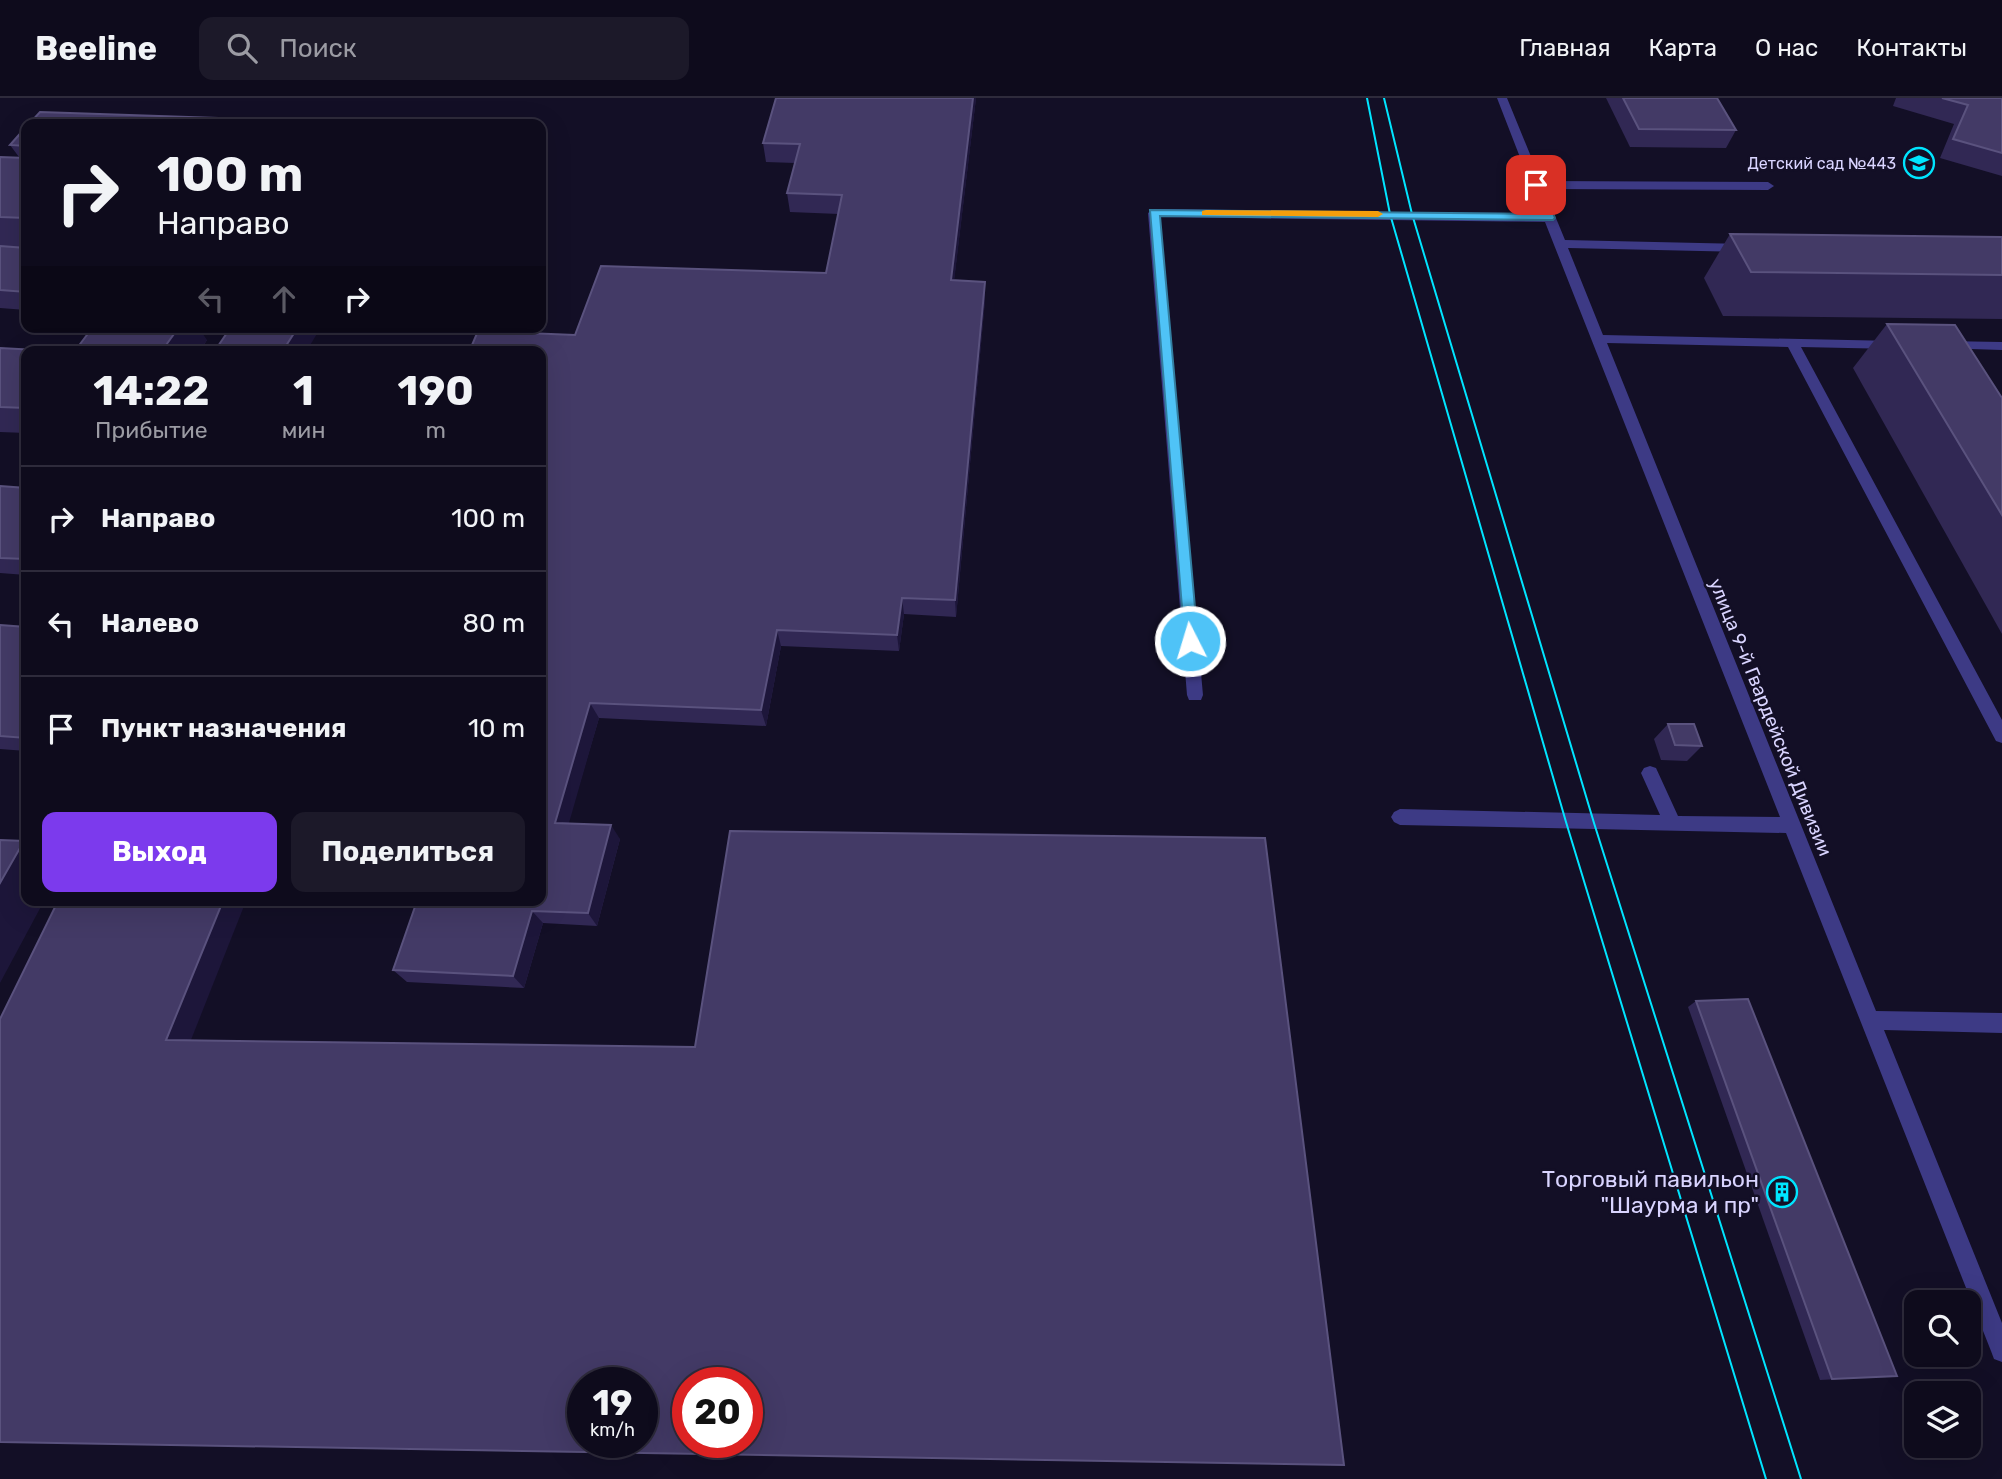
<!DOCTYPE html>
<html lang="ru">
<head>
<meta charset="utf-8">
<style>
  body { margin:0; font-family:Rubik,sans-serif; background:#1c1929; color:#f1f3f6; height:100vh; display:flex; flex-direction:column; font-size:26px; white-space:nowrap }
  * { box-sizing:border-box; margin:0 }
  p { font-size:23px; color:#9b9ba3 }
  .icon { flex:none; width:38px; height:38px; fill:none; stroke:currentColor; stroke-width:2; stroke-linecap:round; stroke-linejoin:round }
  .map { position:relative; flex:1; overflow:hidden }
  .drawer { position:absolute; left:21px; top:248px; width:525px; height:560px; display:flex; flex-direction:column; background:#0e0b1c; border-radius:14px; box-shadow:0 7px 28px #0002,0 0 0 2px #2e2b3b }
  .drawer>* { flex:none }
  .top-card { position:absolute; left:21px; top:21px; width:525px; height:214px; border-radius:14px; box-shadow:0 7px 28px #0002,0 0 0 2px #2e2b3b; background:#0e0b1c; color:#f1f3f6; overflow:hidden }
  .fabs { position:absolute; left:1904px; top:1192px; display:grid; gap:14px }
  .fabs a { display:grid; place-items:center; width:77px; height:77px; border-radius:14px; background:#0e0b1c; box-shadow:0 7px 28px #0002,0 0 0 2px #2e2b3b; font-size:35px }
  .speed { position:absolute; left:567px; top:1269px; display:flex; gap:14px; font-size:35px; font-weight:700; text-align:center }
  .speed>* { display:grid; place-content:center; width:91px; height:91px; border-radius:50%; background:#0e0b1c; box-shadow:0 7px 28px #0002,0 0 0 2px #2e2b3b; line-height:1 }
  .speed small { font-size:18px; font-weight:400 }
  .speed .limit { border:10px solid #d22; background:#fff; color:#111 }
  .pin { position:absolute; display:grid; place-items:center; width:60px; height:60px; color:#fff; margin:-30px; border-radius:14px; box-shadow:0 4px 10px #0006 }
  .me { position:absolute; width:77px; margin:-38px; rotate:355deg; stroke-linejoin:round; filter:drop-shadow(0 0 5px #0008) }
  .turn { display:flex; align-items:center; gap:24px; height:147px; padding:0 21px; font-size:32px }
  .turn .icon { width:91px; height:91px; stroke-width:2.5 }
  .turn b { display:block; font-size:49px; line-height:60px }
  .lanes { display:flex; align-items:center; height:66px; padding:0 21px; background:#0003; justify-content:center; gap:35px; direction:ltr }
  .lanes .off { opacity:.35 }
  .eta { display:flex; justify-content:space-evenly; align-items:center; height:119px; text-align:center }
  .eta b { font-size:42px; font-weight:700; line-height:49px }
  .action { display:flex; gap:14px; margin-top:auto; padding:14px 21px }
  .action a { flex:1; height:80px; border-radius:14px; background:#7c3aed; color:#fff; font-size:28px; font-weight:700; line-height:80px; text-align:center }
  .action a+a { background:#1c1929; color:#f1f3f6 }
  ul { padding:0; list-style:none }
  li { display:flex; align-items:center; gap:21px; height:105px; padding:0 21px; border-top:2px solid #2e2b3b }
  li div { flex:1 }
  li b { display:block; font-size:26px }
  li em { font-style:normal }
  header { display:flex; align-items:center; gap:42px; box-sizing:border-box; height:98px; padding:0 35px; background:#0e0b1c; border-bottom:2px solid #2e2b3b }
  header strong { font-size:33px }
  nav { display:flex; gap:38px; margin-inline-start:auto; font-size:24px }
  .search { width:490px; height:63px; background:#1c1929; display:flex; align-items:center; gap:18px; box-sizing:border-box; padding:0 24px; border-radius:14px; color:#9b9ba3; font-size:26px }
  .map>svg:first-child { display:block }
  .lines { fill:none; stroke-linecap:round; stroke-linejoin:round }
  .minor { fill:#3d3a85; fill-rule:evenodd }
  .tram { stroke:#00e5ff; stroke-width:2 }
  .wall { fill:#312854 }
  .shaded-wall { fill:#1d163a }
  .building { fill:#433a66; stroke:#5a527e; stroke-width:2; fill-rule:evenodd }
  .route { fill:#4fc3f7; stroke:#337fa1; stroke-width:2 }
  .slow { fill:#f59e0b }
  .labels { text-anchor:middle; stroke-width:5; stroke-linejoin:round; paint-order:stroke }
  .far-poi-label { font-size:16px; fill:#d9d4ff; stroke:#130f26; text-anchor:end }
  .street-label { font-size:19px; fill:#d9d4ff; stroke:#130f26 }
  .near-poi-label { font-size:23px; fill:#d9d4ff; stroke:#130f26; text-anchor:end }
</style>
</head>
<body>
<header>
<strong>Beeline</strong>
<div class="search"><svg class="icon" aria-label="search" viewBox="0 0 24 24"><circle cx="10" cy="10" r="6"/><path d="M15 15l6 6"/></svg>Поиск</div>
<nav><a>Главная</a><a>Карта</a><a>О нас</a><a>Контакты</a></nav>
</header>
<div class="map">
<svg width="2002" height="1381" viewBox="0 0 2002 1381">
  <rect width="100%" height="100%" fill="#130f26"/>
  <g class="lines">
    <g class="minor">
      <path d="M 1497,0 L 1507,0 L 1541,83 L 1768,84 L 1774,88 L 1768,92 L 1544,91 L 1565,142 L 1745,146 L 1751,150 L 1745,154 L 1568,150 L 1603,237 L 1895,243 L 1902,247 L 1895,251 L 1801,249 L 2002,622 L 2002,645 L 1996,643 L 1788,249 L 1607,245 L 1876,913 L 2002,915 L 2002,935 L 1884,932 L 2002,1225 L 2002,1264 L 1994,1261 L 1991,1253 L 1786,735 L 1400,727 L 1394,724 L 1391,719 L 1394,714 L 1400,711 L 1660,717 L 1641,675 L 1644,670 L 1650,668 L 1656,670 L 1678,718 L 1780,719 L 1545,124 L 1160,119 L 1203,597 L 1201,602 L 1189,602 L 1187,597 L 1148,115 L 1154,111 L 1542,116 Z"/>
      <path d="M 1944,243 L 2002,244 L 2002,252 L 1939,250 L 1937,247 Z"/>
    </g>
    <g class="tram">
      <path d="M 1367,0 L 1390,116 L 1566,724 L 1766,1381"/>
      <path d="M 1384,0 L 1412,116 L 1594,725 L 1801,1381"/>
    </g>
  </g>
  <g class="wall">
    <path d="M 776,0 L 976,0 L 954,182 L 985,202 L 956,519 L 904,516 L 899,553 L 781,548 L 766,628 L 599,620 L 568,725 L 620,741 L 597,828 L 543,825 L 524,890 L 407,884 L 393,872 L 541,803 L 575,237 L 826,175 L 839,116 L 790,114 L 787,95 L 795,65 L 766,64 L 763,45 Z"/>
    <path d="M 1606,0 L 1717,0 L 1736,32 L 1726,50 L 1630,49 Z"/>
    <path d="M 1896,0 L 2002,0 L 2002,78 L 1940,60 L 1954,26 L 1893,8 Z"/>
    <path d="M 26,29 L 26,212 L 0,210 L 0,59 L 19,59 L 10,47 Z"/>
    <path d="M 1730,136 L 2002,139 L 2002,221 L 1723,218 L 1704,180 Z"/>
    <path d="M 1887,226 L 2002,300 L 2002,536 L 1853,270 Z"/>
    <path d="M 207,242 L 199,254 L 26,254 L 26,335 L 0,334 L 0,250 L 74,254 Z"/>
    <path d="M 0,388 L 26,390 L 26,477 L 0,475 Z"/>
    <path d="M 0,527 L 26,529 L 26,653 L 0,651 Z"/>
    <path d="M 1668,626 L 1702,648 L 1687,663 L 1661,662 L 1654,641 Z"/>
    <path d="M 1696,903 L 1897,1278 L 1820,1282 L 1688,909 Z"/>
  </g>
  <g class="shaded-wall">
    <path d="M 973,0 L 976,0 L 952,201 L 951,182 Z"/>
    <path d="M 985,184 L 985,202 L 956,519 L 955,502 Z"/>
    <path d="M 179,229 L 198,229 L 207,242 L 199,254 L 161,254 Z"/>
    <path d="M 298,229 L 321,229 L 306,254 L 282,254 Z"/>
    <path d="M 902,500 L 904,516 L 899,553 L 897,537 Z"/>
    <path d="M 777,532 L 781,548 L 766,628 L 761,612 Z"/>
    <path d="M 590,605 L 599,620 L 565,739 L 555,725 Z"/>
    <path d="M 611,727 L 620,741 L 597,828 L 588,815 Z"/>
    <path d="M 24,743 L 26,744 L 26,803 L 44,803 L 0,885 L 0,785 Z"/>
    <path d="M 223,803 L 246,803 L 187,952 L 166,942 Z"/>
    <path d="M 532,813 L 543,825 L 524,890 L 513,878 Z"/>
  </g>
  <g class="building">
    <path d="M 776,0 L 973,0 L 951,182 L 985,184 L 955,502 L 902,500 L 897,537 L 777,532 L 761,612 L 590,605 L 555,725 L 611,727 L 588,815 L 532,813 L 513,878 L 393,872 L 417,803 L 541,803 L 541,254 L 469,254 L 478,233 L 575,237 L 601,168 L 826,175 L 842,97 L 787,95 L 800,46 L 763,45 Z"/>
    <path d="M 1623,0 L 1717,0 L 1736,32 L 1639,31 Z"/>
    <path d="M 1942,0 L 2002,0 L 2002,55 L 1953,41 L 1968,7 Z"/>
    <path d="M 40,14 L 397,26 L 29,26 Z"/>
    <path d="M 26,29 L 26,48 L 10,47 Z"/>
    <path d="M 0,59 L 26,60 L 26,120 L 0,119 Z"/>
    <path d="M 1730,136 L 2002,139 L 2002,177 L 1751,174 Z"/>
    <path d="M 0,148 L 26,150 L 26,194 L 0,192 Z"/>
    <path d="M 1887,226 L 1955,227 L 2002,300 L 2002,417 Z"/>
    <path d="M 93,229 L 179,229 L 161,254 L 26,254 L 26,310 L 0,309 L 0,250 L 74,254 Z"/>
    <path d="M 231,229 L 298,229 L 282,254 L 214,254 Z"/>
    <path d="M 0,388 L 26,390 L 26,461 L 0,460 Z"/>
    <path d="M 0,527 L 26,529 L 26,640 L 0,638 Z"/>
    <path d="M 1668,626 L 1694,626 L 1702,648 L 1675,647 Z"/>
    <path d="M 730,733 L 1265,740 L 1344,1367 L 0,1344 L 0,921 L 58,803 L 223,803 L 166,942 L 695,949 ZM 583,1284 L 642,1284 L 642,1344 L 583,1344 ZM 688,1284 L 747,1284 L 747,1344 L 688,1344 Z"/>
    <path d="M 0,742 L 24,743 L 0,785 Z"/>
    <path d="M 1748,901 L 1897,1278 L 1832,1281 L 1696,903 Z"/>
  </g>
  <path class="route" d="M 1532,85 L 1542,87 L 1555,120 L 1553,122 L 1160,118 L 1198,543 L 1196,547 L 1185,547 L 1150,112 L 1542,116 L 1531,87 Z"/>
  <path class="slow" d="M 1206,112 L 1378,113 L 1383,116 L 1378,119 L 1202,117 L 1202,113 Z"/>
  <defs>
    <g id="school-ring" transform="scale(1.575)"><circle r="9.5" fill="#130f26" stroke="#00e5ff" stroke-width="1.5"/><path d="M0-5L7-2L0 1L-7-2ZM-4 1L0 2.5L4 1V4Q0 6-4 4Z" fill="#00e5ff"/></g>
    <g id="building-ring" transform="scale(1.575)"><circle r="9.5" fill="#130f26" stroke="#00e5ff" stroke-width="1.5"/><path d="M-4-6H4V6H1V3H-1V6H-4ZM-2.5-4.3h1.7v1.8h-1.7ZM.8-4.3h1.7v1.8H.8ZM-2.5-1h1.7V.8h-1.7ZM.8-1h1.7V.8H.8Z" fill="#00e5ff"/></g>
  </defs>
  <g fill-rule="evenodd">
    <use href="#school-ring" x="1919" y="65"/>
    <use href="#building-ring" x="1782" y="1094"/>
  </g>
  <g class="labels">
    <g class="far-poi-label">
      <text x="1896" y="71">Детский сад №443</text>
    </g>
    <g class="street-label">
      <text transform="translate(1771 619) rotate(68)" y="7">улица 9-й Гвардейской Дивизии</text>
    </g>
    <g class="near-poi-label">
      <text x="1759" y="1089">Торговый павильон<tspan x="1759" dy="26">"Шаурма и пр"</tspan></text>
    </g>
  </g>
</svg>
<div class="fabs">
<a><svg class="icon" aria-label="search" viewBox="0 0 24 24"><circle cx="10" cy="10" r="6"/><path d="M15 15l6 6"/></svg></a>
<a><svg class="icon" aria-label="layers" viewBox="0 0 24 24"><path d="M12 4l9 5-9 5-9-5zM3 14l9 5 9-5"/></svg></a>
</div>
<div class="speed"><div>19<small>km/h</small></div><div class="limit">20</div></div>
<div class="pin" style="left:1536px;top:87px;background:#d93025"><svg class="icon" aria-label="arrive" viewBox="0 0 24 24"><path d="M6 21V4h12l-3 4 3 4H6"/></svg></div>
<svg class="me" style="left:1190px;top:543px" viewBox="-20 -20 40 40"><circle r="17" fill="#4fc3f7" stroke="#fff" stroke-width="3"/><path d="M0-11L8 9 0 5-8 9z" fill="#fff"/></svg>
<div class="top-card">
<div class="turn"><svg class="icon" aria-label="right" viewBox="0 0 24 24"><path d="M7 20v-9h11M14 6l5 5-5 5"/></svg><div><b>100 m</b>Направо</div></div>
<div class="lanes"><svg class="icon off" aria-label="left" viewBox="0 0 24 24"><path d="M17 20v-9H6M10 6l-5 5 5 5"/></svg><svg class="icon off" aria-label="ahead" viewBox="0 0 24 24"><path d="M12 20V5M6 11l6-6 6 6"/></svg><svg class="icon" aria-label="right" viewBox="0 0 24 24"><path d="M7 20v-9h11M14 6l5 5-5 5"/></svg></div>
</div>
<section class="drawer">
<div class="eta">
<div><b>14:22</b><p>Прибытие</p></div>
<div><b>1</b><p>мин</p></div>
<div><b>190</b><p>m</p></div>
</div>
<ul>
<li><svg class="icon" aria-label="right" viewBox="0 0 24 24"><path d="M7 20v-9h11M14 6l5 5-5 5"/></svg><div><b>Направо</b></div><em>100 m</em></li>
<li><svg class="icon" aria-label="left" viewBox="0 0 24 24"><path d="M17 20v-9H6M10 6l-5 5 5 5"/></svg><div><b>Налево</b></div><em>80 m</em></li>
<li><svg class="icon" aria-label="arrive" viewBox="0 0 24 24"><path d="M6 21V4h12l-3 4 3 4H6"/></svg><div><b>Пункт назначения</b></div><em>10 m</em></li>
</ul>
<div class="action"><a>Выход</a><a>Поделиться</a></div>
</section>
</div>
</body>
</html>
